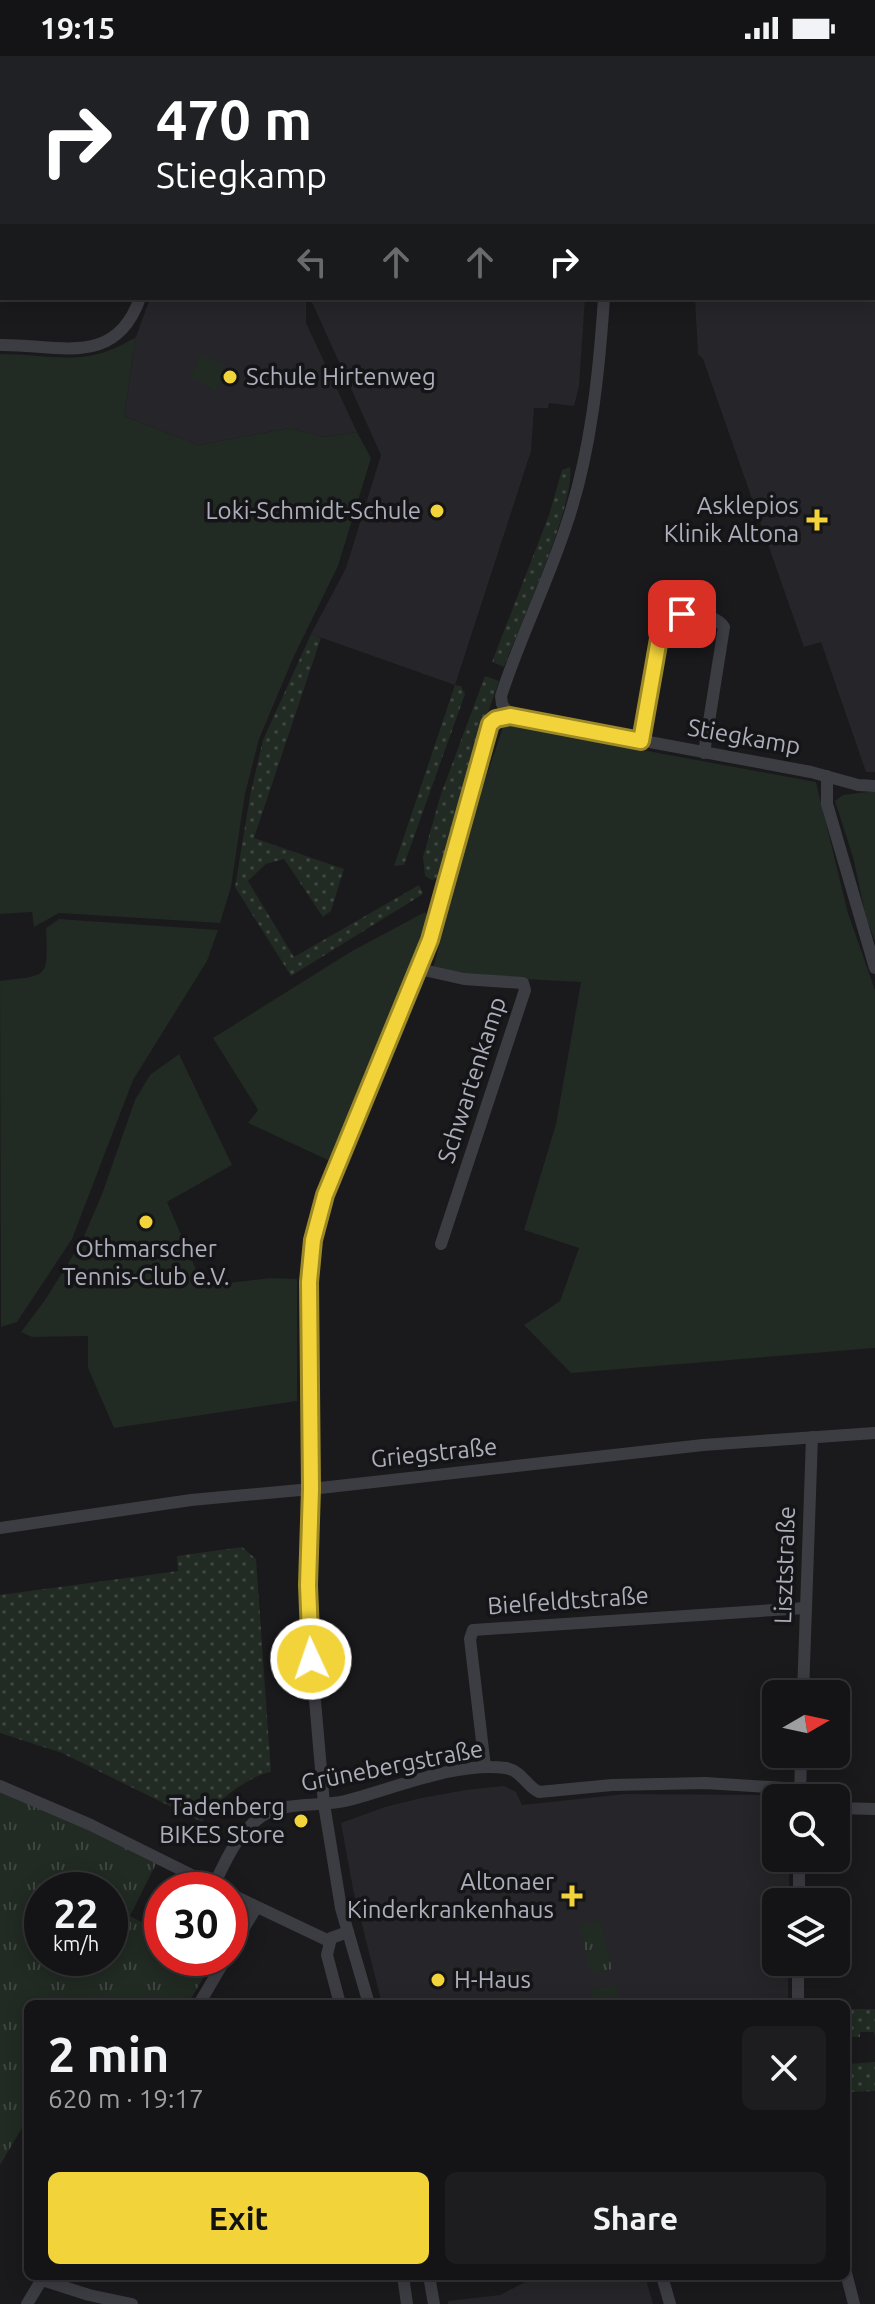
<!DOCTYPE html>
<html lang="en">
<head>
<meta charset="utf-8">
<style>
  body { margin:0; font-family:Ubuntu,sans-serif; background:#1d1c1e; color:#f1f3f6; height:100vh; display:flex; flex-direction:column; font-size:30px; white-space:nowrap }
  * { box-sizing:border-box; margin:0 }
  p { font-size:26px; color:#9d9ea0 }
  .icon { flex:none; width:44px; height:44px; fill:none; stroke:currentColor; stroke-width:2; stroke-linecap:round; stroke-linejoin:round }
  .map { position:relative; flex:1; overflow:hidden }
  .sheet { position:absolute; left:24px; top:1944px; width:826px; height:280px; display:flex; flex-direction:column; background:#141315; border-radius:12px; box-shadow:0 4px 20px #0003,0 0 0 2px #333234 }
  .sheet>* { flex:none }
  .top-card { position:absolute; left:0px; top:0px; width:876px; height:244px; box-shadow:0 4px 20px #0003,0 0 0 2px #333234; background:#202124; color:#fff; overflow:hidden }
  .needle { width:52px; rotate:81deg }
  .fabs { position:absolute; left:762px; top:1624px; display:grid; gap:16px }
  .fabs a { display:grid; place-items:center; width:88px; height:88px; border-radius:12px; background:#141315; box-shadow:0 4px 20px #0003,0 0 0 2px #333234; font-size:40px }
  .speed { position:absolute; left:24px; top:1816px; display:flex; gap:16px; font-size:40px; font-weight:700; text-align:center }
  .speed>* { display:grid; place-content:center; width:104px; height:104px; border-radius:50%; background:#141315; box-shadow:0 4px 20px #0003,0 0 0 2px #333234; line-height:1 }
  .speed small { font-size:20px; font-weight:400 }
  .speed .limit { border:12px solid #d22; background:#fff; color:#111 }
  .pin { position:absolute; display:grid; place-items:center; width:68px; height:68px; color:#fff; margin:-34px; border-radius:16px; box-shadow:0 4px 12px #0006 }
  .me { position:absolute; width:88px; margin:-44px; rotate:357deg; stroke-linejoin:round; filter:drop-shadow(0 0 6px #0008) }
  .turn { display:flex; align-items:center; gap:28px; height:168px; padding:0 24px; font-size:36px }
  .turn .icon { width:104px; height:104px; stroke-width:2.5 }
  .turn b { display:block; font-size:56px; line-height:68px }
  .lanes { display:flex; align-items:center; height:76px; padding:0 24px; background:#0003; justify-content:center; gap:40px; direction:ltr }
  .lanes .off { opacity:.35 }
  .round { display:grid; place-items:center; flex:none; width:84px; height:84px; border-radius:12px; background:#1d1c1e }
  .overview { display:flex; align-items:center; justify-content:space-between; height:136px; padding:0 24px }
  h1 { font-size:48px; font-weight:700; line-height:60px }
  .button { display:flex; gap:16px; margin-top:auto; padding:16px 24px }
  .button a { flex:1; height:92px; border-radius:12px; background:#f2d43a; color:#111; font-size:32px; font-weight:700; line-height:92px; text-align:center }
  .button a+a { background:#1d1c1e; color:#f1f3f6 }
  .status { display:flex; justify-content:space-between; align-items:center; height:56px; padding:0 40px; background:#141315; direction:ltr }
  .status svg { height:22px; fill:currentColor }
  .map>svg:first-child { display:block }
  .built { fill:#262529 }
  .grass { fill:url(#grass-dots) }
  .park { fill:url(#park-tufts); fill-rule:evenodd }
  .garden { fill:#212a23 }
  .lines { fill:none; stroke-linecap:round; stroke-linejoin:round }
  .motorway-tunnel { stroke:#37373c; stroke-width:22; stroke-dasharray:22 11; stroke-linecap:butt }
  .minor { stroke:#3c3c43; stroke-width:12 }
  .route-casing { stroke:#9d8a26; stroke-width:20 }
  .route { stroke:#f2d43a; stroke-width:14 }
  .poi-dot { fill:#f2d43a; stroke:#151417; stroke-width:3 }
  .labels { text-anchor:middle; stroke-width:7; stroke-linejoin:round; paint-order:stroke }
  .poi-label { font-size:24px; fill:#acaebb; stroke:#151417; text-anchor:end }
  .street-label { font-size:24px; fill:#acaebb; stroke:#151417 }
</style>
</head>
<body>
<div class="status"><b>19:15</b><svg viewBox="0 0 49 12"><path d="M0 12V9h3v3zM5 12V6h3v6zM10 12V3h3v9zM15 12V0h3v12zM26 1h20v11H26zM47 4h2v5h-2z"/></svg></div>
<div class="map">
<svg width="875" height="2248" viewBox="0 0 875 2248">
  <defs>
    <pattern id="grass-dots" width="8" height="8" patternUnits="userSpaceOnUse" patternTransform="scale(2)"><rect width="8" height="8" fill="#212a23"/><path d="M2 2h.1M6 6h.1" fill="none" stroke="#3f4641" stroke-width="1.8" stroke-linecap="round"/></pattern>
    <pattern id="park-tufts" width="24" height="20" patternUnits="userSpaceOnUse" patternTransform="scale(2)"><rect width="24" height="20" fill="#212a23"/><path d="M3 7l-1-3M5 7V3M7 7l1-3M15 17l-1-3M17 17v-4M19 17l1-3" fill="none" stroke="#3f4641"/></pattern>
  </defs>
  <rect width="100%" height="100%" fill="#1a191c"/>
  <g class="built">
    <path d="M 327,0 L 589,0 L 589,2 L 323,2 Z"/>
    <path d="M 695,0 L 875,0 L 875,716 L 866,716 L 821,586 L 804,591 L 703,303 L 698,298 L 695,242 L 874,242 L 874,2 Z"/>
    <path d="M 150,242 L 306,242 L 306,267 L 357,376 L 324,381 L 290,372 L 199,389 L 124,360 L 136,281 Z"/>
    <path d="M 310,242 L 585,242 L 579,330 L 574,350 L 549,347 L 548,352 L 534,352 L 531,395 L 455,629 L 311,578 L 346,512 L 381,399 Z"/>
    <path d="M 504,1730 L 516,1736 L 522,1749 L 625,1738 L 769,1739 L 768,1759 L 776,1760 L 776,1802 L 789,1802 L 789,1846 L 776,1846 L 776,1906 L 788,1906 L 788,1948 L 382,1948 L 353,1833 L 341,1767 L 385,1751 L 421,1742 L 466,1734 Z"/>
    <path d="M 537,2220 L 645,2220 L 653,2248 L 448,2248 L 448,2245 L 500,2239 Z"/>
  </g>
  <g class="grass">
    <path d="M 570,411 C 576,447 519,571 504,611 L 492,606 L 549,459 L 562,414 Z"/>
    <path d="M 311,578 L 321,582 L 254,782 L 344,813 L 331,855 L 323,861 L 284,803 L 266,808 L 248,825 L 294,901 L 419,829 L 423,838 L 291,920 L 235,831 L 250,740 L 263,684 Z"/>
    <path d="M 485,620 L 499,625 L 465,723 L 438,822 L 432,824 L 425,820 L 423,801 L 441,738 Z"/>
    <path d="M 455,629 L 461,630 L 465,638 L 404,809 L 394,810 Z"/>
    <path d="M 242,1491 L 256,1503 L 271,1716 C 250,1719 212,1748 202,1766 L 62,1697 L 0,1677 L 0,1539 L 178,1515 L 177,1500 Z"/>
    <path d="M 846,1953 L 875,1953 L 875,1980 L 874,1976 L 860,1976 L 860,1981 L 847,1981 Z"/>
    <path d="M 875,2006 L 875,2035 L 850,2036 L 849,2008 Z"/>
  </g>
  <g class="park">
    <path d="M 0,1736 L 87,1773 L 156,1808 L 130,1860 L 162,1877 L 162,1902 L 214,1903 L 188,1948 L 28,1948 L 28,2062 L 0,2109 ZM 42,1834 L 110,1834 L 110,1902 L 42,1902 Z"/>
    <path d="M 600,1864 L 612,1913 L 591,1918 L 579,1870 Z"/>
    <path d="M 616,1928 L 621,1948 L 592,1948 L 589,1935 Z"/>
  </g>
  <g class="garden">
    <path d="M 136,281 L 124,360 L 199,389 L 290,372 L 324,381 L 357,376 L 371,402 L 338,510 L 294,600 L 259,683 L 245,738 L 231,831 L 220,867 L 59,857 L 34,871 L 32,856 L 0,858 L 0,298 C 56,298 84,313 136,281 Z"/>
    <path d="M 201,298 L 229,312 L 216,335 L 190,321 Z"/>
    <path d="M 507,669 L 816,726 L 848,857 L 875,934 L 875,1292 L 571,1317 L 524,1269 L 560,1245 L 579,1192 L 524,1174 L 556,1068 L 581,926 L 464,920 L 433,912 L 482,733 L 503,671 Z"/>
    <path d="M 875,735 L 875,885 L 866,862 L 853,801 L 835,745 L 843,739 Z"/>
    <path d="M 425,856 L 429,862 L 410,920 L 330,1105 L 248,1067 L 258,1054 L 213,982 L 352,895 Z"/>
    <path d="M 59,863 L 218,874 L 207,905 L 133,1024 L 72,1183 L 17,1266 L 1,1271 L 0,925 C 49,919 48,923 46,872 Z"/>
    <path d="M 179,998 L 232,1109 L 167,1146 L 203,1230 L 272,1222 L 297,1223 L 297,1345 L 114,1372 L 88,1312 L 88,1280 L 32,1281 L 21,1276 L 45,1244 L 82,1185 L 102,1138 L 135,1044 L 150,1019 Z"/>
  </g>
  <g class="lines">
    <g class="motorway-tunnel">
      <path d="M 48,2 L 50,0"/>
      <path d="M 100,2 L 103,0"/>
      <path d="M 148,2 L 151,0"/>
      <path d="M 0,36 L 2,35"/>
      <path d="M 0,74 L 2,72"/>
      <path d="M 0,110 L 2,109"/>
    </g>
    <g class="minor">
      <path d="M 600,0 L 600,2"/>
      <path d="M 301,2 L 305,0"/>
      <path d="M 0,289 C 58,288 115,313 140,242"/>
      <path d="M 510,660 L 502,648 L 501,640 C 520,581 548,526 567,467 C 591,396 599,317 604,242"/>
      <path d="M 641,685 L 663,570 C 677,556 712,554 724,571 L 704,697"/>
      <path d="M 827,720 L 827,748 L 875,912"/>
      <path d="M 419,913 L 464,923 L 523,927 L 525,934 L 441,1188"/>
      <path d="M 0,1472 L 191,1444 L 311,1433 L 703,1389 L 875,1377"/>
      <path d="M 803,1638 L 812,1381"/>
      <path d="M 485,1711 L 470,1583 L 473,1574 L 805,1552"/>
      <path d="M 0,1730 L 91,1769 L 222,1834"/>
      <path d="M 800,1742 L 801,1698"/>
      <path d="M 836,1752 L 875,1753"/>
      <path d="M 214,1829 C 226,1804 237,1777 262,1760 C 285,1745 319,1751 345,1745 C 393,1733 457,1705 506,1712 C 522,1715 527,1731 539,1736 L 612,1729 L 705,1727 L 800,1733"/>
      <path d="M 230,1838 L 329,1885"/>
      <path d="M 799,1846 L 799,1802"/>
      <path d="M 230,1895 L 256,1852"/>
      <path d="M 199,1948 L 226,1902"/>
      <path d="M 340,1948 L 327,1899 L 331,1882 L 348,1876"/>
      <path d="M 369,1948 L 341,1852 L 324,1748 L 309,1575 L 309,1226 L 313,1184 L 322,1147 L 430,884 L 490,668 L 496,663 L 510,660 L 811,716 L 858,729 L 875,730"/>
      <path d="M 798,1948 L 798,1906"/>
      <path d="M 846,2217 L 854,2248"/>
      <path d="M 403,2220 L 407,2248"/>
      <path d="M 429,2220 L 434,2248"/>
      <path d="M 662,2220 L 670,2248"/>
      <path d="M 42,2224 L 89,2239 L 132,2248"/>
      <path d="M 27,2248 L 44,2220"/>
    </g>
  </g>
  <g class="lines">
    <g class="route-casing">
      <path id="route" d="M 311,1603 L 308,1529 L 311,1433 L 309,1226 L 313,1184 L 325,1139 L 430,884 L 490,668 L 496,663 L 510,660 L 641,685 L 660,577 L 668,565 L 682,558"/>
    </g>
    <use href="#route" class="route"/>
  </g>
  <g class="poi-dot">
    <circle cx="230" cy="321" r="8"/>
    <circle cx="437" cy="455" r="8"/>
    <path d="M813 452h8v8h8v8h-8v8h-8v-8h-8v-8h8z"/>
    <circle cx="146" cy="1166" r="8"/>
    <circle cx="301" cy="1765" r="8"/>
    <path d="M568 1828h8v8h8v8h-8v8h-8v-8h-8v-8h8z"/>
    <circle cx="438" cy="1924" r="8"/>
  </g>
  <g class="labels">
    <g class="poi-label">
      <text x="246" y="329" text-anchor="start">Schule Hirtenweg</text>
      <text x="799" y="458">Asklepios<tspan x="799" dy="28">Klinik Altona</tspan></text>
      <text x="421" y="463">Loki-Schmidt-Schule</text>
      <text x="146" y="1201" text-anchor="middle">Othmarscher<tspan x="146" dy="28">Tennis-Club e.V.</tspan></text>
      <text x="285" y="1759">Tadenberg<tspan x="285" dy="28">BIKES Store</tspan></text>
      <text x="554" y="1834">Altonaer<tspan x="554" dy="28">Kinderkrankenhaus</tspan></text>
      <text x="454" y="1932" text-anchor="start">H-Haus</text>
    </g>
    <g class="street-label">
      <text transform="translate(744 681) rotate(10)" y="8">Stiegkamp</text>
      <text transform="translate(472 1024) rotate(-72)" y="8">Schwartenkamp</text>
      <text transform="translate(434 1397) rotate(-6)" y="8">Griegstraße</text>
      <text transform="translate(785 1509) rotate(-88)" y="8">Lisztstraße</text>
      <text transform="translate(568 1545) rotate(-4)" y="8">Bielfeldtstraße</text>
      <text transform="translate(392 1710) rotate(-11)" y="8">Grünebergstraße</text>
    </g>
  </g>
</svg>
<div class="fabs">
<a><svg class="needle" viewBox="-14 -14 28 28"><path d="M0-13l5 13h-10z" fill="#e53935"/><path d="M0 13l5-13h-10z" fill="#9d9ea0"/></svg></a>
<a><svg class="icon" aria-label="search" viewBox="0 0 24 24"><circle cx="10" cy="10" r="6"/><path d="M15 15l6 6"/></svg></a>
<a><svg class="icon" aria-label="layers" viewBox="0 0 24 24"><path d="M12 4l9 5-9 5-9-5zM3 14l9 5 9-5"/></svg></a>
</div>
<div class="speed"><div>22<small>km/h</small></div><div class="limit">30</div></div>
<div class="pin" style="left:682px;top:558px;background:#d93025"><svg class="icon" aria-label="arrive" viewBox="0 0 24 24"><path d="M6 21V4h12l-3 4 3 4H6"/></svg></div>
<svg class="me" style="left:311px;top:1603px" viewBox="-20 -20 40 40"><circle r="17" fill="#f2d43a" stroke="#fff" stroke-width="3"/><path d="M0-11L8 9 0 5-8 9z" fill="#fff"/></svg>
<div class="top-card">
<div class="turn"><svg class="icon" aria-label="right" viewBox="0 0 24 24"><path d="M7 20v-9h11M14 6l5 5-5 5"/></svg><div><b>470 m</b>Stiegkamp</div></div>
<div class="lanes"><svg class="icon off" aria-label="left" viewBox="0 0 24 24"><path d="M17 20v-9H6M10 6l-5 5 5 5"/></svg><svg class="icon off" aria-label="ahead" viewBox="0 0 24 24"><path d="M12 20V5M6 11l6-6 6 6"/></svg><svg class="icon off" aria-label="ahead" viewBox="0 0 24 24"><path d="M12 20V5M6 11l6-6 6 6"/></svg><svg class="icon" aria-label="right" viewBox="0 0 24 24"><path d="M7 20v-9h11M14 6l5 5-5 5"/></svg></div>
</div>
<section class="sheet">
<div class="overview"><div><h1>2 min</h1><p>620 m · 19:17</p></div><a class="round"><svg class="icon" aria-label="close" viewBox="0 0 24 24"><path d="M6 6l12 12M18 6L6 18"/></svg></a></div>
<div class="button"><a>Exit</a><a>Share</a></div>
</section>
</div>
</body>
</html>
